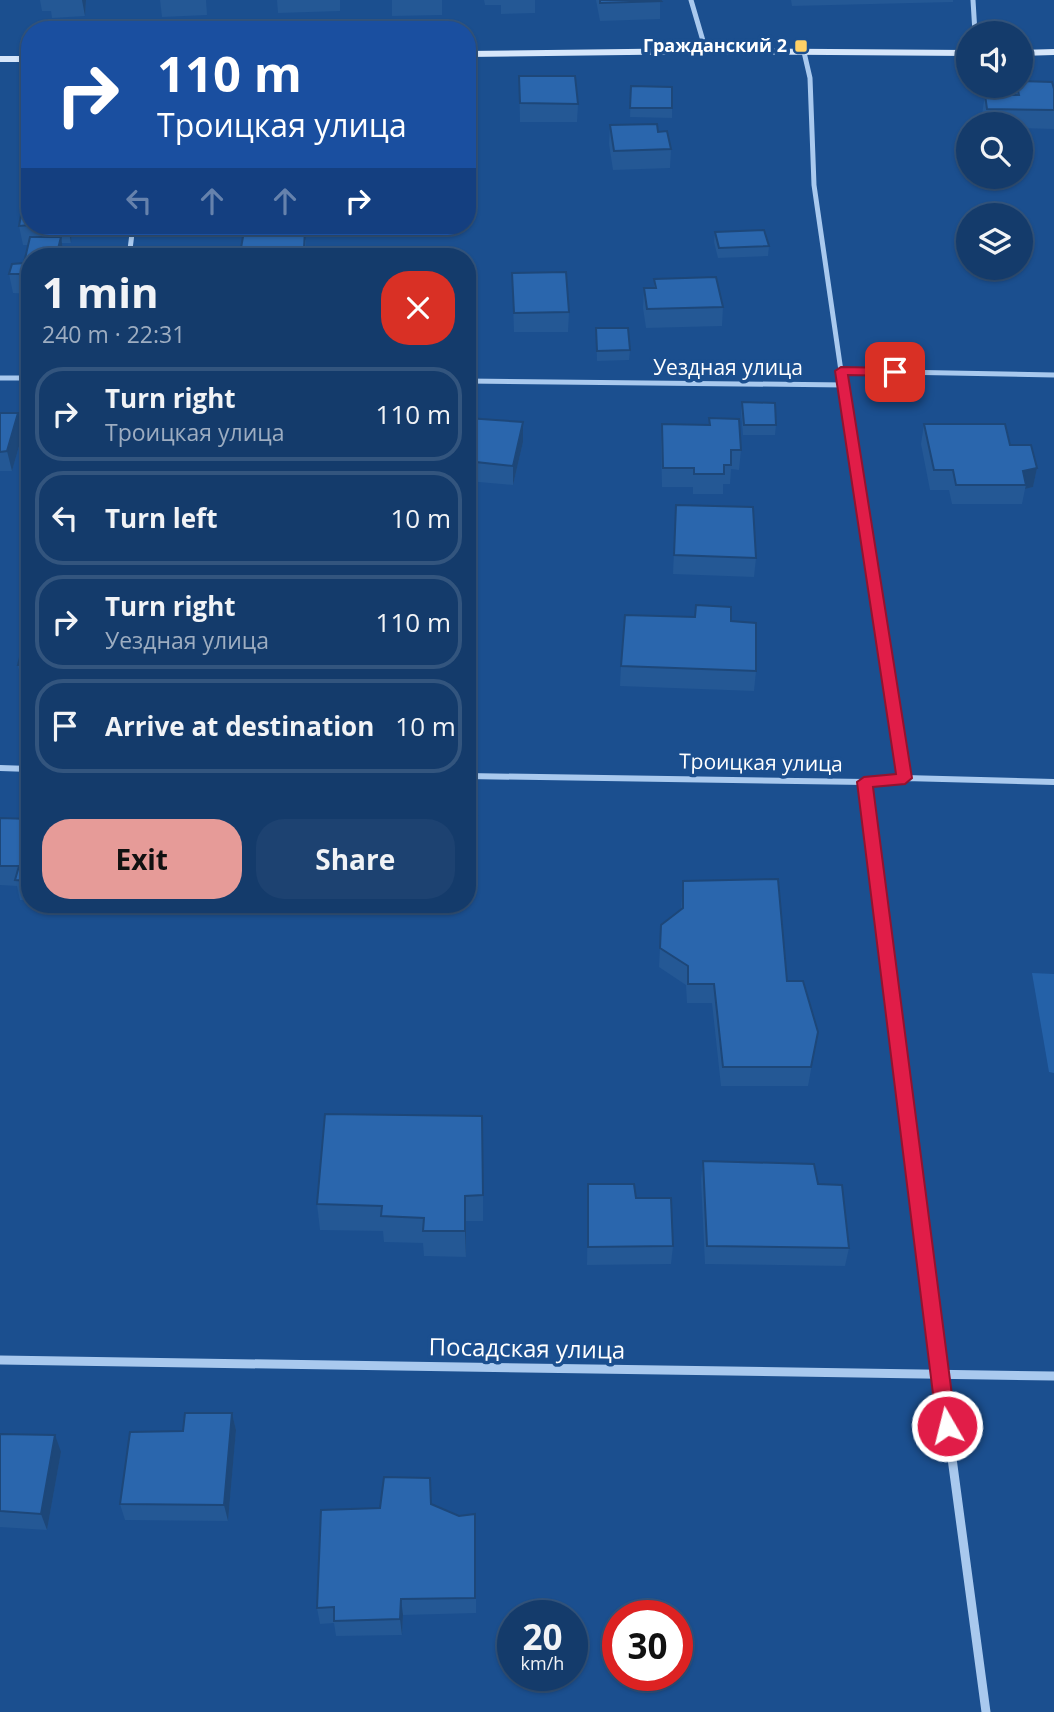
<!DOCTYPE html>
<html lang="en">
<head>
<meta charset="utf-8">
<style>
  body { margin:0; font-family:"Open Sans",sans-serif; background:#1d4271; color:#f1f3f6; height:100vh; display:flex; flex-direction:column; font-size:26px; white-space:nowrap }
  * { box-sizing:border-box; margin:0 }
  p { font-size:23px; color:#9dadc1 }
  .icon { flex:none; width:38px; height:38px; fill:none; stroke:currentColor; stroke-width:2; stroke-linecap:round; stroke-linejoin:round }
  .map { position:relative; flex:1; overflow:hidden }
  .panel { position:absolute; left:21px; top:248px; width:455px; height:665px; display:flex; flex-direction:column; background:#143b6b; border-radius:28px; box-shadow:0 2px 5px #0004,0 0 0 2px #33557e }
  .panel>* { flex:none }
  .guide { position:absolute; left:21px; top:21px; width:455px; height:214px; border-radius:28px; box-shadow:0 2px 5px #0004,0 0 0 2px #33557e; background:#1a4fa0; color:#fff; overflow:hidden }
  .controls { position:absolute; left:956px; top:21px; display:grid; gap:14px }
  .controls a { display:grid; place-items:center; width:77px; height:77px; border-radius:50%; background:#143b6b; box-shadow:0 2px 5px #0004,0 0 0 2px #33557e; font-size:35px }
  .speed { position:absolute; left:497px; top:1600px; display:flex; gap:14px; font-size:35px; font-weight:700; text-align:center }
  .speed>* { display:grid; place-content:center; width:91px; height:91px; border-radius:50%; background:#143b6b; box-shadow:0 2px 5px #0004,0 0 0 2px #33557e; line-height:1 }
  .speed small { font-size:18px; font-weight:400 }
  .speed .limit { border:10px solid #d22; background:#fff; color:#111 }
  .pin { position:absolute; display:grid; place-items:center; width:60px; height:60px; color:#fff; margin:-30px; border-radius:14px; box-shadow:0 4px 10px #0006 }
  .me { position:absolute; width:77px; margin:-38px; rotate:352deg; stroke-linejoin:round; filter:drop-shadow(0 0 5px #0008) }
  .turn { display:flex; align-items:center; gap:24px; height:147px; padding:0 21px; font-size:32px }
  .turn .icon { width:91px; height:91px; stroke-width:2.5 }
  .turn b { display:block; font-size:49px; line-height:60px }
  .lanes { display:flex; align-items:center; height:66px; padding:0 21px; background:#0003; justify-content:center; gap:35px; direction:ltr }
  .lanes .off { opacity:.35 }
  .round { display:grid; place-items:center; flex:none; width:74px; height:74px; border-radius:28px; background:#1d4271 }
  .overview { display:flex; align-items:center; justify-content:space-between; height:119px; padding:0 21px }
  h1 { font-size:42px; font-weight:700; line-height:52px }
  .button { display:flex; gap:14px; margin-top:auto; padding:14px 21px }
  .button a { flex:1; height:80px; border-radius:28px; background:#e69b98; color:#111; font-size:28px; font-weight:700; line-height:80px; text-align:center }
  .button a+a { background:#1d4271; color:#f1f3f6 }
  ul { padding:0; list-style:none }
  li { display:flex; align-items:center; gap:21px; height:94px; margin:0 14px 10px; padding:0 7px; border:4px solid #33557e; border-radius:28px }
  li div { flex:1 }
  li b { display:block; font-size:26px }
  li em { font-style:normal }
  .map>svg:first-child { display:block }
  .green { fill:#2461a8 }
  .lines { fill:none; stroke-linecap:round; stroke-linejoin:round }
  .street-far2 { stroke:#a9c9ee; stroke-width:5 }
  .street-far1 { stroke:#a9c9ee; stroke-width:6 }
  .street { stroke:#a9c9ee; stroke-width:9 }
  .secondary { fill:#d6e6fa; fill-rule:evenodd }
  .wall { fill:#245895 }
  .shaded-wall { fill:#1d4779 }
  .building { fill:#2a66ad; stroke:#1d4779; stroke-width:2 }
  .route { fill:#e11d48; stroke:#92132f; stroke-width:2 }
  .poi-dot { fill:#ffd166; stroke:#1b4f8f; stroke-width:2.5 }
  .labels { text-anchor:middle; stroke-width:7; stroke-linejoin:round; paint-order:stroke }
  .far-poi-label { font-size:18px; font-weight:bold; fill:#fff; stroke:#1b4f8f; text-anchor:end }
  .street-label { font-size:21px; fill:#fff; stroke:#1b4f8f }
  .near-street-label { font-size:24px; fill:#fff; stroke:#1b4f8f }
</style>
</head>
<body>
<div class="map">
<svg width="1054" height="1712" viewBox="0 0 1054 1712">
  <rect width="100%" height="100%" fill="#1b4f8f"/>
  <path class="green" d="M 1032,973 L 1054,974 L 1054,1073 L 1049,1072 Z"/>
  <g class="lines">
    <g class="street-far2">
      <path d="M 691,0 L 706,51"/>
      <path d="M 973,0 L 975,33"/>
      <path d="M 804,52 L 810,78 L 814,185 L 841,371"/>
      <path d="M 129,257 L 133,226"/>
      <path d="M 0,378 L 30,378"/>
      <path d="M 467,381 L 845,385 L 841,371 L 1054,375"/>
      <path d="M 845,385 L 852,437"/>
    </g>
    <g class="street-far1">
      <path d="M 852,436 L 882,645 L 905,778"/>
      <path d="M 0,768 L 30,769"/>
      <path d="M 467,776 L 865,782 L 905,778 L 1054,782"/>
      <path d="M 865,782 L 890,996"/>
    </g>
    <g class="street">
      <path d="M 890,995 L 986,1712"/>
      <path d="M 0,1360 L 1054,1376"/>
    </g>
    <g class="secondary">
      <path d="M 706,48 L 968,50 L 968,56 L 706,54 L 467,57 L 467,51 Z"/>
      <path d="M 1054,49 L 1054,55 L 1020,56 L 1020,50 Z"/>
      <rect x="0" y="56" width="30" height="6"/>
    </g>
  </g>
  <g class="wall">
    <path d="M 40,0 L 86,0 L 85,16 L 52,18 L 51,11 L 42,11 Z"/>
    <path d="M 160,0 L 206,0 L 207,15 L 162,17 Z"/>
    <path d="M 277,0 L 340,0 L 340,11 L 278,13 Z"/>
    <path d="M 392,0 L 442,0 L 442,15 L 392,16 Z"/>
    <path d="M 484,0 L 535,0 L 535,13 L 501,14 L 501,5 L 485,5 Z"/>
    <path d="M 596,0 L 660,0 L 660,19 L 600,21 Z"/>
    <path d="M 791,0 L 953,0 L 953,2 L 792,6 Z"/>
    <path d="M 519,76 L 578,104 L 577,122 L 520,122 Z"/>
    <path d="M 631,86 L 672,108 L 672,118 L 630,117 Z"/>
    <path d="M 1015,86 L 1054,89 L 1054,129 L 1020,128 L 1020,124 L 984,124 L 982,114 L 985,95 L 1013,95 Z"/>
    <path d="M 610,125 L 658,132 L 671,149 L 670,168 L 613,170 L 609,144 Z"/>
    <path d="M 19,226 L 72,226 L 71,243 L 62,243 L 63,249 L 30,257 L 30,294 L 13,293 L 9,274 L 24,263 L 28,245 L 23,245 Z"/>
    <path d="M 715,232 L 769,246 L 768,256 L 718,258 L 714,242 Z"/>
    <path d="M 306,240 L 305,257 L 242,257 L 241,248 Z"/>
    <path d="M 512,273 L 569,312 L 568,332 L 514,332 Z"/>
    <path d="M 654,279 L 723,307 L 722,326 L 646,328 L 643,308 L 644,288 L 654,288 Z"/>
    <path d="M 467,289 L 469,289 L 470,323 L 467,323 Z"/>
    <path d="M 596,328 L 630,350 L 629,360 L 597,361 Z"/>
    <path d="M 742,402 L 776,425 L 775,435 L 743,435 L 741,412 Z"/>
    <path d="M 0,411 L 0,413 L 23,432 L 12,471 L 0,471 Z"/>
    <path d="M 467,418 L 523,422 L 523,442 L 513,485 L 467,481 Z"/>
    <path d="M 709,418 L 741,450 L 739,470 L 731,469 L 730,484 L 723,484 L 723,494 L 693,494 L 693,487 L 662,487 L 661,444 L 662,424 L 709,425 Z"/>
    <path d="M 924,424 L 1010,445 L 1037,468 L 1033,487 L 1025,489 L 1022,504 L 952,504 L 949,490 L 930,490 L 921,444 Z"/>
    <path d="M 676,505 L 756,558 L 754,577 L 673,574 Z"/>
    <path d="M 30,620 L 30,685 L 22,685 L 18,665 Z"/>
    <path d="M 731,621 L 756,671 L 754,691 L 620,686 L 621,666 Z"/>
    <path d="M 467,816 L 478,836 L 474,887 L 467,887 Z"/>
    <path d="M 0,818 L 30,819 L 30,900 L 20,900 L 17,886 L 0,885 Z"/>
    <path d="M 683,881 L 787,981 L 818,1032 L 808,1086 L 721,1086 L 712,1003 L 687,1003 L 686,985 L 659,967 L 661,925 L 681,910 Z"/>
    <path d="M 483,1142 L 483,1221 L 466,1221 L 466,1257 L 424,1256 L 423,1243 L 384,1242 L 383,1231 L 320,1230 L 317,1204 Z"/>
    <path d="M 703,1161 L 818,1184 L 849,1248 L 845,1266 L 705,1264 L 701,1180 Z"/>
    <path d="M 588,1184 L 636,1198 L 673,1246 L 671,1264 L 587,1265 Z"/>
    <path d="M 232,1413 L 236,1430 L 228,1521 L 125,1520 L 120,1504 L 183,1431 Z"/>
    <path d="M 0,1434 L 61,1452 L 47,1530 L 0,1527 Z"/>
    <path d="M 432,1504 L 476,1530 L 476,1613 L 403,1615 L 402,1635 L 336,1636 L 334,1623 L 320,1624 L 317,1608 L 380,1508 Z"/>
  </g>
  <g class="shaded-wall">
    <path d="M 82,0 L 86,0 L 85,16 Z"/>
    <path d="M 68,226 L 72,226 L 71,243 Z"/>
    <path d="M 61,237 L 64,256 L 58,249 Z"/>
    <path d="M 18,413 L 23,432 L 12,471 L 7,451 Z"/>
    <path d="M 523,422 L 523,442 L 513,485 L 513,466 Z"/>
    <path d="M 1037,468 L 1033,487 L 1025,489 L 1026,485 L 1023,471 Z"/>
    <path d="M 477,816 L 478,836 L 474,887 L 473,868 Z"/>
    <path d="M 465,1196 L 466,1221 L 466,1257 L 465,1231 Z"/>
    <path d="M 232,1413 L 236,1430 L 228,1521 L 224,1505 Z"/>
    <path d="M 55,1435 L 61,1452 L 47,1530 L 41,1514 Z"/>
    <path d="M 401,1599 L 403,1615 L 402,1635 L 400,1619 Z"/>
  </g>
  <g class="building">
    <path d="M 600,0 L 660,0 L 661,1 L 600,3 Z"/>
    <path d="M 519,76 L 575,76 L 578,104 L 520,103 Z"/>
    <path d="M 1020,81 L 1052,82 L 1054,89 L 1054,110 L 987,109 L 985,95 L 1019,95 L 1017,86 L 1020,86 Z"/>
    <path d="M 631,86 L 672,87 L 672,108 L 630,108 Z"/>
    <path d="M 657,124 L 658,132 L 667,131 L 671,149 L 614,151 L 610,125 Z"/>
    <path d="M 30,209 L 30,225 L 19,226 L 22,210 Z"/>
    <path d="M 305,230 L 304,248 L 241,248 L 244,231 Z"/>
    <path d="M 764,230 L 769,246 L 719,248 L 715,232 Z"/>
    <path d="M 30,237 L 61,237 L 58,249 L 74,248 L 72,257 L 30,257 L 30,274 L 9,274 L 12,264 L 24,263 Z"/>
    <path d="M 566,272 L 569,312 L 514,313 L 512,273 Z"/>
    <path d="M 716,277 L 723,307 L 647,309 L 644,288 L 656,288 L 654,279 Z"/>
    <path d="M 467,289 L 469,289 L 470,304 L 467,304 Z"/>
    <path d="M 596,328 L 628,328 L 630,350 L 597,351 Z"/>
    <path d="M 742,402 L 775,403 L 776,425 L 744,425 Z"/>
    <path d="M 0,413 L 18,413 L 7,451 L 0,452 Z"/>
    <path d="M 467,418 L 523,422 L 513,466 L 467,461 Z"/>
    <path d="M 709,418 L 739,419 L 741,450 L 731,450 L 731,465 L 724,465 L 724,474 L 694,474 L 694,468 L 663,468 L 662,424 L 710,425 Z"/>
    <path d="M 924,424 L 1005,424 L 1010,445 L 1031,445 L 1037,468 L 1023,471 L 1026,485 L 956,485 L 953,470 L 934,470 Z"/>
    <path d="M 676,505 L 753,507 L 756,558 L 674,555 Z"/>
    <path d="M 696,605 L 731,607 L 731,621 L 756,623 L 756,671 L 621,666 L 625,615 L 695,617 Z"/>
    <path d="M 30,620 L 30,665 L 18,665 Z"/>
    <path d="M 467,816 L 477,816 L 473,868 L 467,868 Z"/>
    <path d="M 0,818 L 30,819 L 30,881 L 15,880 L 19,866 L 0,866 Z"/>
    <path d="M 778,879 L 787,981 L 803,981 L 818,1032 L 811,1067 L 723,1067 L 714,984 L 688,984 L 688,966 L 660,948 L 661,925 L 683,908 L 683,881 Z"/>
    <path d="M 325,1114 L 482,1116 L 483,1195 L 465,1196 L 465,1231 L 423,1231 L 424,1218 L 381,1216 L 382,1206 L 317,1204 Z"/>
    <path d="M 703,1161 L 814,1164 L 818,1184 L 842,1185 L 849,1248 L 707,1246 Z"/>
    <path d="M 588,1184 L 634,1184 L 636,1198 L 671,1198 L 673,1246 L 588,1247 Z"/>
    <path d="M 185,1413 L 232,1413 L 224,1505 L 120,1504 L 130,1432 L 183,1431 Z"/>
    <path d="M 0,1434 L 55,1435 L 41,1514 L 0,1511 Z"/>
    <path d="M 384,1477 L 430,1478 L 431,1504 L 459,1516 L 475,1514 L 475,1598 L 401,1599 L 400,1619 L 334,1621 L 334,1607 L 317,1608 L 321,1510 L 380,1508 Z"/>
  </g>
  <path class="route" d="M 841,367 L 895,368 L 901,372 L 895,376 L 848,375 L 912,778 L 905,784 L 873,787 L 956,1426 L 954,1432 L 947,1435 L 940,1432 L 937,1426 L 857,782 L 864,777 L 896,774 L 835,371 Z"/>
  <rect class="poi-dot" x="794" y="39" width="14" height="14" rx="3.5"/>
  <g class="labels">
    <g class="far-poi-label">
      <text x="787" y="52">Гражданский 2</text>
    </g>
    <g class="street-label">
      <text x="728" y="375">Уездная улица</text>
      <text transform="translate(761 763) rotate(1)" y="7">Троицкая улица</text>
    </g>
    <g class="near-street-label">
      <text transform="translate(527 1349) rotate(1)" y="8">Посадская улица</text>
    </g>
  </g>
</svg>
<div class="controls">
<a><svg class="icon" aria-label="sound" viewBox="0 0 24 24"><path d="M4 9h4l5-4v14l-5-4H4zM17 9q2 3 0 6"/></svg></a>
<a><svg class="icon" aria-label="search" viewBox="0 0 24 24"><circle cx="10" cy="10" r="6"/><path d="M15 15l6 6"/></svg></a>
<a><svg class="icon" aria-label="layers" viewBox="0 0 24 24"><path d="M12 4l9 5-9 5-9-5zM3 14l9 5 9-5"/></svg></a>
</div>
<div class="speed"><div>20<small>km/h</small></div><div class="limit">30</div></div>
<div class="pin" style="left:895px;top:372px;background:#d93025"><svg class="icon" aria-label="arrive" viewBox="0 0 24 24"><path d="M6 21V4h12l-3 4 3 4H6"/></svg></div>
<svg class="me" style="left:947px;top:1426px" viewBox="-20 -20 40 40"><circle r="17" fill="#e11d48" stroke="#fff" stroke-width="3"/><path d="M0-11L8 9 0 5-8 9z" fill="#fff"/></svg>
<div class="guide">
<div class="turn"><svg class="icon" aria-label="right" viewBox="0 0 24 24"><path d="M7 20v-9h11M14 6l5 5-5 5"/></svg><div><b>110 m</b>Троицкая улица</div></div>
<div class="lanes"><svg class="icon off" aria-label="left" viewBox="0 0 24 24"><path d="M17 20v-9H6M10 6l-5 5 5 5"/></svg><svg class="icon off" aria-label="ahead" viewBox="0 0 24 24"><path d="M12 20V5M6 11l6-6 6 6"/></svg><svg class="icon off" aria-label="ahead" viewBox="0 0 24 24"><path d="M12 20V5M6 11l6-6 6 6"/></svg><svg class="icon" aria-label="right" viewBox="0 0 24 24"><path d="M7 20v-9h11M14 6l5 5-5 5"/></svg></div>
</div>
<section class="panel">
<div class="overview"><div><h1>1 min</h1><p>240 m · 22:31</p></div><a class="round" style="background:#d93025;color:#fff"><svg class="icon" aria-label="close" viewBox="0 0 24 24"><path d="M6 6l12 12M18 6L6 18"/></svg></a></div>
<ul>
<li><svg class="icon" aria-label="right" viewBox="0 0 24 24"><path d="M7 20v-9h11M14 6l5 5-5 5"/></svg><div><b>Turn right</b><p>Троицкая улица</p></div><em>110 m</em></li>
<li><svg class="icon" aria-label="left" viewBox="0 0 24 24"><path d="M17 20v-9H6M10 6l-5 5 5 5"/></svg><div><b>Turn left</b></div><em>10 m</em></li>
<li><svg class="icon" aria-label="right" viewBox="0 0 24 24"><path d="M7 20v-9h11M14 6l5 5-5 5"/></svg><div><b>Turn right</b><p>Уездная улица</p></div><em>110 m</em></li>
<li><svg class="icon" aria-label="arrive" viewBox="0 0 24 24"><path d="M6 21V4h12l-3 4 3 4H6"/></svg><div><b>Arrive at destination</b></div><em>10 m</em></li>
</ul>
<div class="button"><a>Exit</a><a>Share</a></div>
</section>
</div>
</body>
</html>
